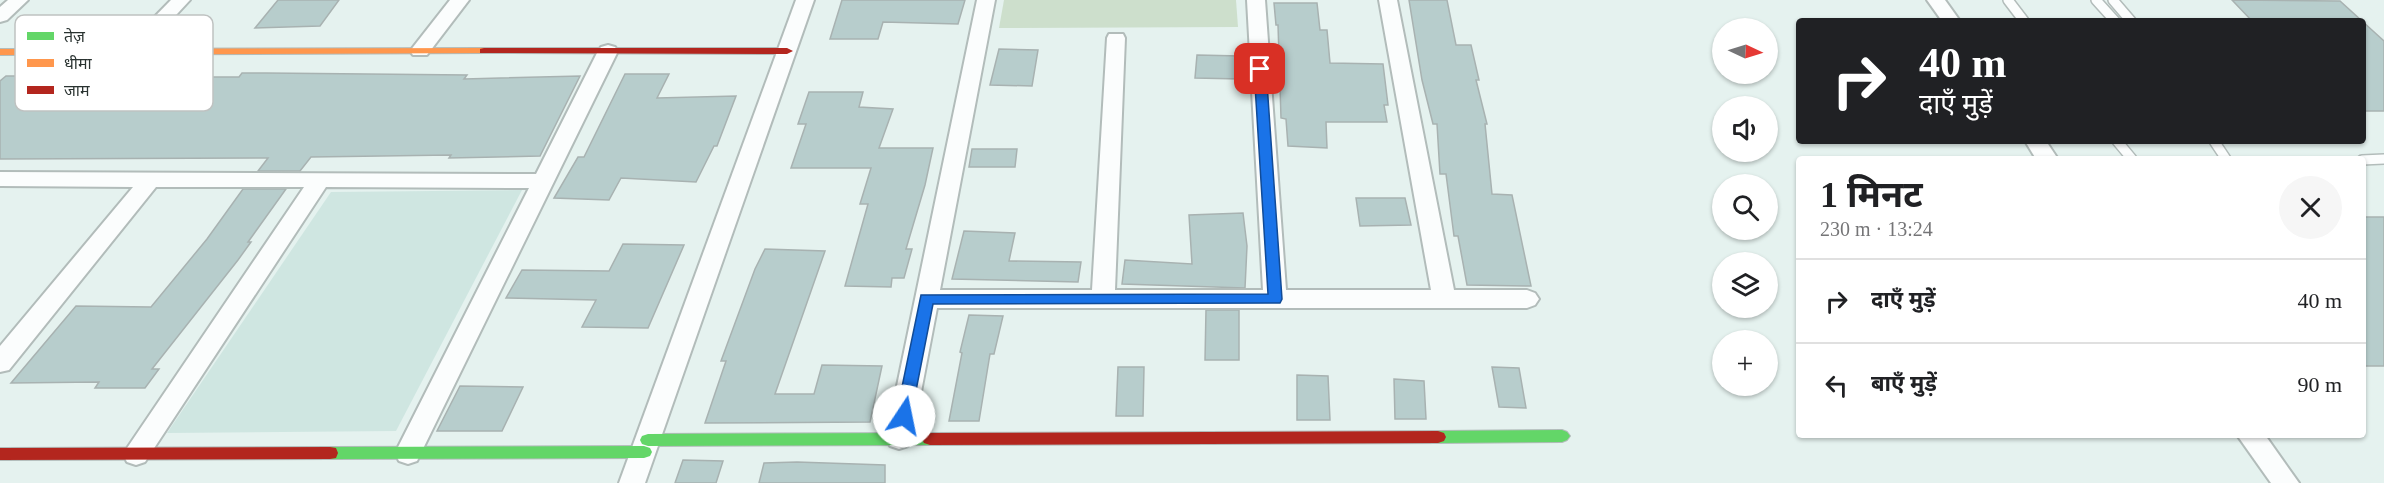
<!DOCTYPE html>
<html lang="hi">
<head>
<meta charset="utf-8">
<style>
  body { margin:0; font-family:"Times New Roman","Noto Sans Devanagari",serif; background:#f6f6f6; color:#202124; height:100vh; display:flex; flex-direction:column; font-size:22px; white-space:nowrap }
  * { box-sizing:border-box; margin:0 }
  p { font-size:20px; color:#757577 }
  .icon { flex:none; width:33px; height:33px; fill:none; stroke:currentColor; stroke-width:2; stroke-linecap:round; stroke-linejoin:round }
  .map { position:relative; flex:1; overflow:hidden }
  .panel { position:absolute; left:1796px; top:156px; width:570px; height:282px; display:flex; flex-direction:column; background:#fff; border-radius:6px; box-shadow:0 2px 4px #0004 }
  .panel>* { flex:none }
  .top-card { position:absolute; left:1796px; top:18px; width:570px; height:126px; border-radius:6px; box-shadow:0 2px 4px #0004; background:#202124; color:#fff; overflow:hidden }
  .needle { width:39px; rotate:94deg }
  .buttons { position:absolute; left:1712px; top:18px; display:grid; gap:12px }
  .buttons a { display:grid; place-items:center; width:66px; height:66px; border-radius:50%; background:#fff; box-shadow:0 2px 4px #0004; font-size:30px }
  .pin { position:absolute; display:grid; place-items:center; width:51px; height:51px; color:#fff; margin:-26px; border-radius:12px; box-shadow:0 3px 9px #0006 }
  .me { position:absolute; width:66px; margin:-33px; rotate:11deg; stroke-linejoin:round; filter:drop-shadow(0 0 4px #0008) }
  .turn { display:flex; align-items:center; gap:21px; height:126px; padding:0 24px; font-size:27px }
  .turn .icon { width:78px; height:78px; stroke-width:2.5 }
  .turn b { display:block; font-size:42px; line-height:51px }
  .round { display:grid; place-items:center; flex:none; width:63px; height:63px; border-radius:32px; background:#f6f6f6 }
  .summary { display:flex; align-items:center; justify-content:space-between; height:102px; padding:0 24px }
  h1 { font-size:36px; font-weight:700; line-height:45px }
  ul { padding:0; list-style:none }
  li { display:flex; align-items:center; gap:18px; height:84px; padding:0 24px; border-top:2px solid #e0e0e0 }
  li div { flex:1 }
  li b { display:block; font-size:22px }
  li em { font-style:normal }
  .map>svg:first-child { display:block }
  .built { fill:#cfe6e1 }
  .green { fill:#cddfcc }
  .building { fill:#b7cdcc; stroke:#a8b2b1; stroke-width:1.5 }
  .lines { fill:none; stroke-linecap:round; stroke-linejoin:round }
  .lane-casing { stroke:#b2bcba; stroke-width:12 }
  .street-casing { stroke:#b2bcba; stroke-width:4 }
  .fast-casing { stroke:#b2bcba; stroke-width:2 }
  .slow-casing { stroke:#b2bcba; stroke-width:2 }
  .jam-casing { stroke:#b2bcba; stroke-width:2 }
  .lane { stroke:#fbfdfd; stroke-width:9 }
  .street { fill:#fbfdfd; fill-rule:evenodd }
  .fast { fill:#63d668; fill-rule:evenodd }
  .slow { fill:#ff974d; fill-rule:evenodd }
  .jam { fill:#b3261e; fill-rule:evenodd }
  .route { fill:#1a73e8; stroke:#114b97; stroke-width:1.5 }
  .key { fill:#fff; stroke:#bfc2c1; stroke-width:1.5 }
  .key-label { font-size:16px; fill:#2a3331 }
</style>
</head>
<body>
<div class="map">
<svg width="2384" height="483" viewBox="0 0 2384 483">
  <rect width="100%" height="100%" fill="#e5f2ef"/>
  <path class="built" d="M 522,190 L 396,431 L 167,433 L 331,192 Z"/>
  <path class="green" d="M 1004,0 L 1236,0 L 1238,27 L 999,28 Z"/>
  <g class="building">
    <path d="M 278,0 L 339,0 L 320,26 L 255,28 Z"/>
    <path d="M 842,0 L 965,0 L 958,24 L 883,22 L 878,39 L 830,39 Z"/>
    <path d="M 1409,0 L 1447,0 L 1456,45 L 1471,45 L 1479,80 L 1476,80 L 1487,124 L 1485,124 L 1492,194 L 1512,195 L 1531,286 L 1467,285 L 1458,236 L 1454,236 L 1446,174 L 1440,174 L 1437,124 L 1433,124 L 1422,80 Z"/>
    <path d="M 2232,0 L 2340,1 L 2362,21 L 2252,21 Z"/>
    <path d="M 1274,3 L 1317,3 L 1320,30 L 1327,30 L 1330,63 L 1383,64 L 1388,105 L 1384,105 L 1387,122 L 1326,122 L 1327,148 L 1288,146 L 1286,119 L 1281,118 L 1278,25 L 1276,25 Z"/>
    <path d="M 2362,21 L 2384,41 L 2384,111 L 2362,111 Z"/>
    <path d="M 999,49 L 1038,50 L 1032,86 L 990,85 Z"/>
    <path d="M 1197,55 L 1240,56 L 1240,79 L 1195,78 Z"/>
    <path d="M 166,62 L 191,62 L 176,77 L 239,77 L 242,73 L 266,73 L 467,75 L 464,79 L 580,76 L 540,156 L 449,158 L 451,155 L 311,157 L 300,171 L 258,171 L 268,158 L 0,159 L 0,81 L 6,76 L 153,76 Z"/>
    <path d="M 625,74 L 669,74 L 657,98 L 736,96 L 717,146 L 714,146 L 696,182 L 621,178 L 609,200 L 554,198 L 578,157 L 584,157 Z"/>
    <path d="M 809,92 L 863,92 L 859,107 L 893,109 L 879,148 L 933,148 L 925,185 L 906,249 L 912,249 L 904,278 L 892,278 L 891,287 L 845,286 L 868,204 L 860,204 L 871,168 L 791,168 L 806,124 L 798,124 Z"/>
    <path d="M 972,149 L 1017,149 L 1015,167 L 969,167 Z"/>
    <path d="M 243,189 L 286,189 L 248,242 L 251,242 L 238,260 L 152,369 L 159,369 L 145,388 L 95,388 L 99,382 L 11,383 L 76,306 L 151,307 L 207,239 Z"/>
    <path d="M 1356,198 L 1405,198 L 1411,225 L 1360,226 Z"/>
    <path d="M 1243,213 L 1247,246 L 1245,288 L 1122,284 L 1125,260 L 1192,264 L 1189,215 Z"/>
    <rect x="2362" y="217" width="22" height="149"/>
    <path d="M 964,231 L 1015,233 L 1009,261 L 1081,262 L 1078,282 L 952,279 Z"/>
    <path d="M 623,244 L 684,245 L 648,328 L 582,327 L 596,300 L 506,298 L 522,270 L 609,271 Z"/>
    <path d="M 765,249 L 825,251 L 775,394 L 814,394 L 822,365 L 882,366 L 870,422 L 705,423 L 726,361 L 721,361 L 755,269 Z"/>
    <path d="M 1206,310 L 1239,310 L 1239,360 L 1205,360 Z"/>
    <path d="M 969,315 L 1003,316 L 994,354 L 990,354 L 979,421 L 949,421 L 962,353 L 960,352 Z"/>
    <path d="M 1118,367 L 1144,367 L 1143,416 L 1116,416 Z"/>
    <path d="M 1492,367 L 1519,368 L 1526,408 L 1499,407 Z"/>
    <path d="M 1297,375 L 1328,376 L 1330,420 L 1297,420 Z"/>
    <path d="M 1394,379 L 1424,381 L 1426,419 L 1395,419 Z"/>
    <path d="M 460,386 L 523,387 L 502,431 L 437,431 Z"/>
    <path d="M 683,460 L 723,461 L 716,483 L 675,483 Z"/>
    <path d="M 797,462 L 885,465 L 885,483 L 759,483 L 764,463 Z"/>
  </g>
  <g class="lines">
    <g class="lane-casing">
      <g id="lane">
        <path d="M 2008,0 L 2024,21"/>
        <path d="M 2096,0 L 2115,21"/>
        <path d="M 2113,0 L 2131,21"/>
        <path d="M 2117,141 L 2132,159"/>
        <path d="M 2214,141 L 2226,159"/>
        <path d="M 2362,160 L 2384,159"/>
      </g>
    </g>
    <g class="street-casing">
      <g id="street">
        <path d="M 8,0 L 28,0 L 7,20 L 0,22 L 0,7 Z"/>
        <path d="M 171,0 L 190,0 L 138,56 L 124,56 L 121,52 L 124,48 Z"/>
        <path d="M 450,0 L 469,0 L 427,55 L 413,55 L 410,51 Z"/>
        <path d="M 796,0 L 814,0 L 645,483 L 619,483 Z"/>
        <path d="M 977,0 L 995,0 L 940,290 L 1092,290 L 1107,38 L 1109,34 L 1123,34 L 1125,38 L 1115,290 L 1263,290 L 1247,0 L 1265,0 L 1286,290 L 1431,290 L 1379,0 L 1397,0 L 1454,290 L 1527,290 L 1535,293 L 1539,299 L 1535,305 L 1527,308 L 937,308 L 912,439 L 908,446 L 899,449 L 890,446 L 886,439 Z"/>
        <path d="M 1927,0 L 1945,0 L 1960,21 L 1942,21 Z"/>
        <path d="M 608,45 L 615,47 L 618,51 L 417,461 L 408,464 L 399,461 L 395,453 L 529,188 L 326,187 L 145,462 L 136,465 L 127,462 L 123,454 L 304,187 L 156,187 L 9,370 L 0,372 L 0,346 L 133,187 L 0,186 L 0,172 L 536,174 L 598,51 L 601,47 Z"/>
        <path d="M 2025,141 L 2046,141 L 2058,159 L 2036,159 Z"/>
        <path d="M 2237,435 L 2265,435 L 2299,483 L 2271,483 Z"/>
      </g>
    </g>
    <g class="fast-casing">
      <g id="fast">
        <path d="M 1562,430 L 1567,432 L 1570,436 L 1567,440 L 1562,442 L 1438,443 L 1432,441 L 1430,437 L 1432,433 L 1438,431 Z"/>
        <path d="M 930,433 L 936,435 L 938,439 L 936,443 L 930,445 L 648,446 L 642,444 L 640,440 L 642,436 L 648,434 Z"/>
        <path d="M 644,446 L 650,448 L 652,452 L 650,456 L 644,458 L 330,459 L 324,458 L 322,453 L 324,448 L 330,447 Z"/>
      </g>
    </g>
    <g class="slow-casing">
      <path id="slow" d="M 484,48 L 488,49 L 488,53 L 0,55 L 0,49 Z"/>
    </g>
    <g class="jam-casing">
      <g id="jam">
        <path d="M 484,48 L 787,48 L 793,51 L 787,54 L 480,53 L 480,49 Z"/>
        <path d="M 1438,431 L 1444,433 L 1446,437 L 1444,441 L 1438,443 L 930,445 L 924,443 L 922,439 L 924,435 L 930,433 Z"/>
        <path d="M 330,447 L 336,448 L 338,453 L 336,458 L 330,459 L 0,460 L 0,448 Z"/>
      </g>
    </g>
    <use href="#lane" class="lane"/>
    <use href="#street" class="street"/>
    <use href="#fast" class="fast"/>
    <use href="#slow" class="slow"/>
    <use href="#jam" class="jam"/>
  </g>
  <path class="route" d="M 1260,65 L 1266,69 L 1282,299 L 1280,303 L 933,304 L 911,416 L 909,420 L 898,420 L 896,416 L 921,295 L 1268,294 L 1254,69 Z"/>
  <rect x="15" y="15" width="198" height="96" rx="9" class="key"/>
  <rect x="27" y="32" width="27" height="8" fill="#63d668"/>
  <rect x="27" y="59" width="27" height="8" fill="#ff974d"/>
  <rect x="27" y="86" width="27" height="8" fill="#b3261e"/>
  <g class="key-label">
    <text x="64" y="42">तेज़</text>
    <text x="64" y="69">धीमा</text>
    <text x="64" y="96">जाम</text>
  </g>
</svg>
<div class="buttons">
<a><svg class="needle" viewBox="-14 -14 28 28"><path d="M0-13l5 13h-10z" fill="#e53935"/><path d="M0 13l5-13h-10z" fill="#757577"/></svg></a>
<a><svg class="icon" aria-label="sound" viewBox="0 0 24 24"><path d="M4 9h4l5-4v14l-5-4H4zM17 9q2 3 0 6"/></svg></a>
<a><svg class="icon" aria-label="search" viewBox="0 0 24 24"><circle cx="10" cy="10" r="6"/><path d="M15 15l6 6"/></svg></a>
<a><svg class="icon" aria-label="layers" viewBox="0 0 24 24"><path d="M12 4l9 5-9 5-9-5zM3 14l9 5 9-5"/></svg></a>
<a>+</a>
</div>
<div class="pin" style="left:1260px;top:69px;background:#d93025"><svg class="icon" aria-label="arrive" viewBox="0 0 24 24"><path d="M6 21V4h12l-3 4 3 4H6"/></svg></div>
<svg class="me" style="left:904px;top:416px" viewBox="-20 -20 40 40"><circle r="19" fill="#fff"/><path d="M0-13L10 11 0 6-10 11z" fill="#1a73e8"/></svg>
<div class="top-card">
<div class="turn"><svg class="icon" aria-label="right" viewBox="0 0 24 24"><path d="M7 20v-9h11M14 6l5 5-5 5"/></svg><div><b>40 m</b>दाएँ मुड़ें</div></div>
</div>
<section class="panel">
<div class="summary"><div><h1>1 मिनट</h1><p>230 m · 13:24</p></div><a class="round"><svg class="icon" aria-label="close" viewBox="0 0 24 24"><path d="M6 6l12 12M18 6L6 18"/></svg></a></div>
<ul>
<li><svg class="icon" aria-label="right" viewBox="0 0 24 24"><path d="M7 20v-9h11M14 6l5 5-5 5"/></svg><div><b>दाएँ मुड़ें</b></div><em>40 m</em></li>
<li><svg class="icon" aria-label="left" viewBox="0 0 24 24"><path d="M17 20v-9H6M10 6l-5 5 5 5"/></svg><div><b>बाएँ मुड़ें</b></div><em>90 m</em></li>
</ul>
</section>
</div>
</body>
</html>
